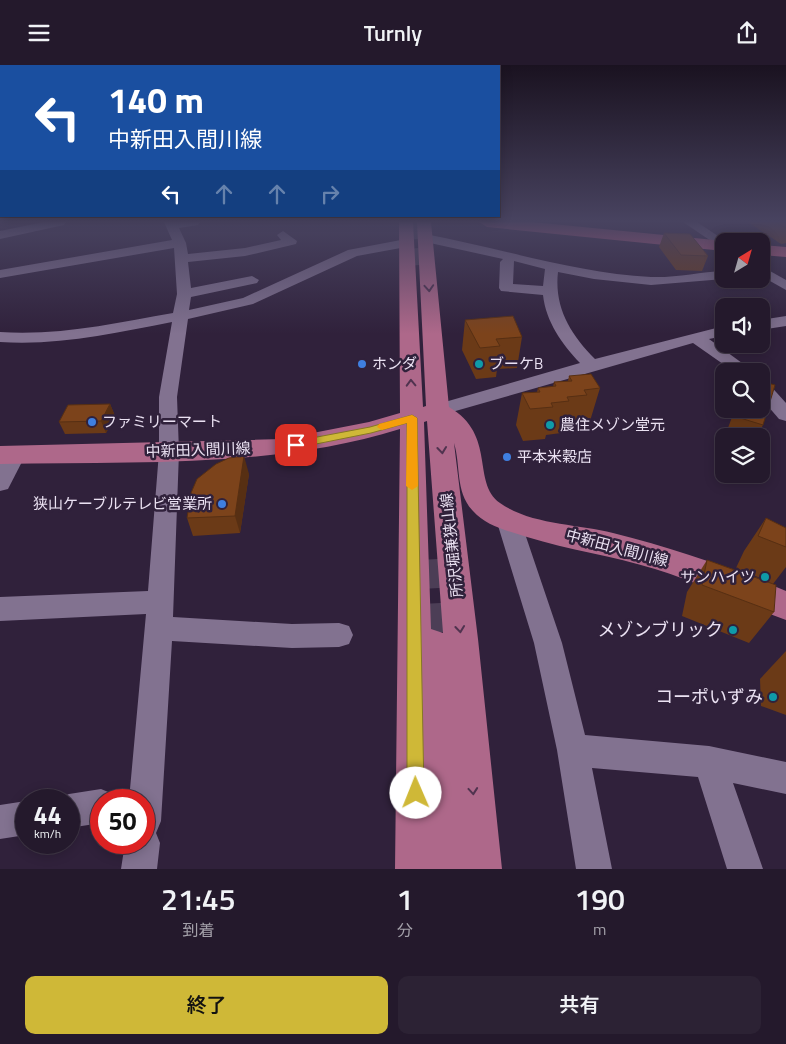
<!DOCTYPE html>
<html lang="ja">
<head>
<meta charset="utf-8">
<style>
  body { margin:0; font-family:"Titillium Web","Noto Sans JP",sans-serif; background:#2c2234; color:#f1f3f6; height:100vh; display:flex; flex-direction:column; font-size:19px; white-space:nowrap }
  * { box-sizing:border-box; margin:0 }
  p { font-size:16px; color:#a3a0a9 }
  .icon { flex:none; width:28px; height:28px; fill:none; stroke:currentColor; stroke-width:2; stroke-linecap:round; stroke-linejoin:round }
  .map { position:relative; height:804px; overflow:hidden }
  .drawer { display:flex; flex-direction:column; background:#24192c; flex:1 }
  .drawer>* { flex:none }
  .guide { position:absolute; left:0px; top:0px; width:500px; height:152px; box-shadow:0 2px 12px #0003,0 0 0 1px #413848; background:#1a4fa0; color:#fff; overflow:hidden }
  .needle { width:32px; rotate:37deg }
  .tools { position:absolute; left:715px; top:168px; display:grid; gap:10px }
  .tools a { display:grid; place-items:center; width:55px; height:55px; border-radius:10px; background:#24192c; box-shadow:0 2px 12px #0003,0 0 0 1px #413848; font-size:25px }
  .speed { position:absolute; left:15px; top:724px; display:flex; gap:10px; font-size:25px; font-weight:700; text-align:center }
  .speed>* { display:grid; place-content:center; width:65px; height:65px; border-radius:50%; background:#24192c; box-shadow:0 2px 12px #0003,0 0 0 1px #413848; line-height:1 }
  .speed small { font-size:12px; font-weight:400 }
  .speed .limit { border:8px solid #d22; background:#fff; color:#111 }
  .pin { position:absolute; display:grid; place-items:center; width:42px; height:42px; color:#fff; margin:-21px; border-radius:10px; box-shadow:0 2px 8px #0006 }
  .me { position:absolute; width:55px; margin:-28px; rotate:359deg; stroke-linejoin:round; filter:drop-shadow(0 0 4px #0008) }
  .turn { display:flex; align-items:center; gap:18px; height:105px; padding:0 25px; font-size:22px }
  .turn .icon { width:65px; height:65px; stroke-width:2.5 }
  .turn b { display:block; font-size:35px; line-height:42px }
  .lanes { display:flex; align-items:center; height:48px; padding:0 25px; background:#0003; justify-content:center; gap:25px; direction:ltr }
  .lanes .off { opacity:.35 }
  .eta { display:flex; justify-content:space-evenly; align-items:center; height:85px; text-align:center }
  .eta b { font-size:30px; font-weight:600; line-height:35px }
  .action { display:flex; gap:10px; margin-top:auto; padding:10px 25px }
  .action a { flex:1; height:58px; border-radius:10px; background:#cfb837; color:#111; font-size:20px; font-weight:600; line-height:58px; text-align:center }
  .action a+a { background:#2c2234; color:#f1f3f6 }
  header { display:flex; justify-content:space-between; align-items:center; height:65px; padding:0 25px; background:#24192c; font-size:22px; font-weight:600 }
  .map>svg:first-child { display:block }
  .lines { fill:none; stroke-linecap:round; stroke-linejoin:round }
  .major-tunnel-far2 { stroke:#4c3e56; stroke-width:17; stroke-dasharray:17 9; stroke-linecap:butt }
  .major-tunnel-far1 { stroke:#4c3e56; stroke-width:29; stroke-dasharray:29 15; stroke-linecap:butt }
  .major-tunnel { stroke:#4c3e56; stroke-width:39; stroke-dasharray:39 19; stroke-linecap:butt }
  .minor { fill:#827290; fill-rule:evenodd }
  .major { fill:#ae688a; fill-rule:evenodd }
  .highway { fill:#cb6286; fill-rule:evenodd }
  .wall { fill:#6b3a17 }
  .shaded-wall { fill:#572f13 }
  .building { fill:#7c431b; stroke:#572f13 }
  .oneway { stroke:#50334f }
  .route { fill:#cfb837; stroke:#877824 }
  .slow { fill:#f59e0b }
  .shop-dot { fill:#3f7fe0; stroke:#30213b; stroke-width:2 }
  .culture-dot { fill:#0f9aa8; stroke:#30213b; stroke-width:2 }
  .labels { text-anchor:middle; stroke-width:5; stroke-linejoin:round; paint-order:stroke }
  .poi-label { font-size:15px; fill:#eae1f2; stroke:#30213b; text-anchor:start }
  .street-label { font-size:15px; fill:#eae1f2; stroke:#30213b }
  .near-poi-label { font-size:18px; fill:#eae1f2; stroke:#30213b; text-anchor:end }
</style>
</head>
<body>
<header><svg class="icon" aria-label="menu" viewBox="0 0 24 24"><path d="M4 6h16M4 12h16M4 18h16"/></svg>Turnly<svg class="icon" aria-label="share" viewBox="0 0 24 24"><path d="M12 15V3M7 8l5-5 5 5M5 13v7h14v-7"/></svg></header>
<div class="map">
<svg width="786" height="804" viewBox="0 0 786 804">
  <rect width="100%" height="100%" fill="#30213b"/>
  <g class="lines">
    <path class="major-tunnel-far2" d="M 417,157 L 420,206"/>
    <path class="major-tunnel-far1" d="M 438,494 L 442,571"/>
    <path class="major-tunnel" d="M 442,570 L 443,580"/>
    <g class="minor">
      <path d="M 44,157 L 66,157 L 64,160 L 0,174 L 0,166 Z"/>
      <path d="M 164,157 L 200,157 L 198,160 L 179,163 L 186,178 L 188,189 L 245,183 L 281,175 L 277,170 L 283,166 L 297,176 L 296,179 L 245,191 L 188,197 L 191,223 L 252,211 L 259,215 L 257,218 L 191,232 L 189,245 L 243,233 L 348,185 L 406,174 L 412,178 L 406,182 L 357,191 L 253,239 L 188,254 L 177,332 L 179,387 L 173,552 L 292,559 L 339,558 L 349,561 L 353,570 L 349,579 L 339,582 L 292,583 L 172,576 L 161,756 L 156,768 L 160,778 L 157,804 L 121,804 L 125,778 L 144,778 L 144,735 L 129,735 L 146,549 L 0,556 L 0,532 L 148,526 L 159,387 L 159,332 L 172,257 C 115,268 58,281 0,277 L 0,267 C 59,271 116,258 173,248 L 177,229 L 174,183 L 0,213 L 0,205 L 172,175 Z"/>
      <path d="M 683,157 L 697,157 L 724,175 L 722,178 L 714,178 Z"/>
      <path d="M 425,169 C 500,183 575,208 651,212 C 675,213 700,207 724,206 L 724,214 L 726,214 L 724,214 L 651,220 L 594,214 L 558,207 C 554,242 570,269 595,294 L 724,261 L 724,271 L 709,274 L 753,306 L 733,306 L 693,278 L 445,349 L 431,349 L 428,345 L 431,341 L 580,298 C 562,279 546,257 543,230 L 501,226 L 499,223 L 500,197 L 503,194 L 421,176 L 419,173 ZM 514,196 L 545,204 L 543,221 L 513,219 Z"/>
      <path d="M 761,201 L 786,215 L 786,225 L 761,211 Z"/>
      <path d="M 786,251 L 786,261 L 761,265 L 761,255 Z"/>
      <path d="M 761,316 L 767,317 L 786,338 L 786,356 L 779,354 L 761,333 Z"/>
      <path d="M 16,382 L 23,384 L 26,389 L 8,424 L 0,426 L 0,399 L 9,384 Z"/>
      <path d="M 508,445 L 516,448 L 520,454 L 562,578 L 585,670 L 709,681 L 786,697 L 786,729 L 733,718 L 763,804 L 727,804 L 698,712 L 592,703 L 612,804 L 576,804 L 557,685 L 534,578 L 496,454 L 500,448 Z"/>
      <path d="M 101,724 L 113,729 L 116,735 L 101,735 L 101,758 L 69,763 L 69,735 L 57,734 L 69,729 Z"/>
      <path d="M 26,736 L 26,770 L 0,774 L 0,740 Z"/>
    </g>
    <path class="major" d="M 399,157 L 413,157 L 423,342 L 426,341 L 417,157 L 431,157 L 449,342 C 497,370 471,417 500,438 C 531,460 578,459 613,468 C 672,483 730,502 786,526 L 786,555 C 742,539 700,518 655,504 C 613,491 569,485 527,472 C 508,466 486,461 473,446 C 455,427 461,401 454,378 L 478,574 L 502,804 L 395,804 L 400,364 C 271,404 133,396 0,399 L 0,381 L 282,374 L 369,357 L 400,348 ZM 427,356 L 443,568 L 431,564 L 424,357 Z"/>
    <g class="highway">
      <path d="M 479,157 L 532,157 L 725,176 L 724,186 L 487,162 Z"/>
      <path d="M 761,180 L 786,182 L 786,192 L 761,190 Z"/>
    </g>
  </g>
  <g class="wall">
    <path d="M 748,157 L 786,157 L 786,178 L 781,179 Z"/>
    <path d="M 664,168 L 708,191 L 702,206 L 676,205 L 659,182 Z"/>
    <path d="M 465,255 L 522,272 L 517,303 L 497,304 L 496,312 L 476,314 L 462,285 Z"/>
    <path d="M 569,311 L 600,323 L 590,356 L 579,357 L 578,362 L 562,364 L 561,368 L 546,370 L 545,374 L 523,376 L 516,360 L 522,328 L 537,327 L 538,323 L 553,322 L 554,317 L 568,316 Z"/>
    <path d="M 110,339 L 115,351 L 106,368 L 65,369 L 59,357 Z"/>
    <path d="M 735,344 L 761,344 L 763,360 L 757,371 L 725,371 Z"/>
    <path d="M 724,375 L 724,386 L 720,384 Z"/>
    <path d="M 249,409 L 240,468 L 193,471 L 187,453 Z"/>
    <path d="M 766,453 L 786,463 L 786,502 L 773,519 L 774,547 L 749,578 L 682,551 L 687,527 L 707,495 L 770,517 L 736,503 L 744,486 Z"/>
    <path d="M 786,586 L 786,650 L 761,641 L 760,614 Z"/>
  </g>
  <g class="shaded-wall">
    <path d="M 110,339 L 115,351 L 106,368 L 101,356 Z"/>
    <path d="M 244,391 L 249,409 L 240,468 L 235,451 Z"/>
  </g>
  <g class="building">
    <path d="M 776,157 L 786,157 L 786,163 Z"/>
    <path d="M 664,168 L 690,169 L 708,191 L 681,190 Z"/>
    <path d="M 513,251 L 522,272 L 496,274 L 500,281 L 480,283 L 465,255 Z"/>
    <path d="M 591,309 L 600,323 L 584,325 L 587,330 L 567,332 L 569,336 L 551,338 L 553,342 L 530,344 L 522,328 L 540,327 L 538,323 L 556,321 L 554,317 L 572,316 L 569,311 Z"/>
    <path d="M 761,316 L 775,320 L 763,360 L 737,352 L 740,344 L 761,344 Z"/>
    <path d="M 110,339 L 101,356 L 59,357 L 68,340 Z"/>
    <path d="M 244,391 L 235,451 L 187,453 L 191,428 L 197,414 L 216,399 L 229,393 Z"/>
    <path d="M 766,453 L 786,463 L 786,482 L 758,471 Z"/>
    <path d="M 707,495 L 776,520 L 774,547 L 702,520 Z"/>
  </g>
  <defs><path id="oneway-chevron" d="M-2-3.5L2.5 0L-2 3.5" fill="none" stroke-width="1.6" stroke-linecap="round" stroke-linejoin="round" transform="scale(1.25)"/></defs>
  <g class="oneway">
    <use href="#oneway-chevron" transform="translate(429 223) rotate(86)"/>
    <use href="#oneway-chevron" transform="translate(411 318) rotate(-92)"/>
    <use href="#oneway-chevron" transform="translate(442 385) rotate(84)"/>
    <use href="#oneway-chevron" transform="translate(460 564) rotate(84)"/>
    <use href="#oneway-chevron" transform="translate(473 726) rotate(85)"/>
  </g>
  <linearGradient id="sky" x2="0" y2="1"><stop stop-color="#1a1220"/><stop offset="0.58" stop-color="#484360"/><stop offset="1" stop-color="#484360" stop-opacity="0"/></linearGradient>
  <rect width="786" height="269" fill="url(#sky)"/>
  <path class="route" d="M 412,350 L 417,353 L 424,728 L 422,735 L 416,737 L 409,735 L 407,728 L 407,358 L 371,368 L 296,383 L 291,380 L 296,376 L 370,362 Z"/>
  <path class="slow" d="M 412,350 L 417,353 L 418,421 L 412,425 L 406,421 L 407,358 L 382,365 L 377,362 L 379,359 Z"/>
  <g class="shop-dot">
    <circle cx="362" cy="299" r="5"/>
    <circle cx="92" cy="357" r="5"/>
    <circle cx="507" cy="392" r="5"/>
    <circle cx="222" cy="439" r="5"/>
  </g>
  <g class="culture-dot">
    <circle cx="479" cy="299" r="5"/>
    <circle cx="550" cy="360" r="5"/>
    <circle cx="765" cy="512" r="5"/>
    <circle cx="733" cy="565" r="5"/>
    <circle cx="773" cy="632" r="5"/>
  </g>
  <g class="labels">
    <g class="poi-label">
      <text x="372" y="304">ホンダ</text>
      <text x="489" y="304">ブーケB</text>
      <text x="102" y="362">ファミリーマート</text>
      <text x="560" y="365">農住メゾン堂元</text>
      <text x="517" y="397">平本米穀店</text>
      <text x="212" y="444" text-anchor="end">狭山ケーブルテレビ営業所</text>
      <text x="755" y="517" text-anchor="end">サンハイツ</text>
    </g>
    <g class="street-label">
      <text transform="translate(198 385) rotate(-2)" y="5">中新田入間川線</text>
      <text transform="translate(452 480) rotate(-96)" y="5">所沢堀兼狭山線</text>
      <text transform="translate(617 483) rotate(15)" y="5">中新田入間川線</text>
    </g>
    <g class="near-poi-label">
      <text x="723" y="571">メゾンブリック</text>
      <text x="763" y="638">コーポいずみ</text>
    </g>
  </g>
</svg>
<div class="tools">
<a><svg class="needle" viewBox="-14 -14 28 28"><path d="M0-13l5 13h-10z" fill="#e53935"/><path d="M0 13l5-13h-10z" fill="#a3a0a9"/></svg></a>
<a><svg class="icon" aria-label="sound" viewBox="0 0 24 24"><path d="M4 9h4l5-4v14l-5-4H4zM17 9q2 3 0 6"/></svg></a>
<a><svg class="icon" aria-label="search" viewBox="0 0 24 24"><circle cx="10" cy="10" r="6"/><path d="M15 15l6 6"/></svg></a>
<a><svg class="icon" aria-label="layers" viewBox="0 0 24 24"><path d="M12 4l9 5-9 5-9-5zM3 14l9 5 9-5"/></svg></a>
</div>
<div class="speed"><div>44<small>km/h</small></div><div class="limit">50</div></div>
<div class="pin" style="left:296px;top:380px;background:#d93025"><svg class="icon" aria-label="arrive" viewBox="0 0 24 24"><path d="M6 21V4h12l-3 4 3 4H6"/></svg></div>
<svg class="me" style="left:416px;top:728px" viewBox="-20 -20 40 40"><circle r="19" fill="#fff"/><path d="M0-13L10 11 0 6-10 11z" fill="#cfb837"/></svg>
<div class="guide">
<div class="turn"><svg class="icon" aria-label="left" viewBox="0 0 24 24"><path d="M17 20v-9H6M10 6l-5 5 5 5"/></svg><div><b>140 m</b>中新田入間川線</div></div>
<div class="lanes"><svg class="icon" aria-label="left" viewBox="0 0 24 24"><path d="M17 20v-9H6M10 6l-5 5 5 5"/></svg><svg class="icon off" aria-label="ahead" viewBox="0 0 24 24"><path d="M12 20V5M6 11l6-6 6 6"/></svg><svg class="icon off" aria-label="ahead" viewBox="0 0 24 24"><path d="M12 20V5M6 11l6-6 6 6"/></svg><svg class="icon off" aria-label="right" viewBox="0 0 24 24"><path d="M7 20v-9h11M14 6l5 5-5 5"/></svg></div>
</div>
</div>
<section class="drawer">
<div class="eta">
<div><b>21:45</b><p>到着</p></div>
<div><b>1</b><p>分</p></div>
<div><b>190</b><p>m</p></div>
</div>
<div class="action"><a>終了</a><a>共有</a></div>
</section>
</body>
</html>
